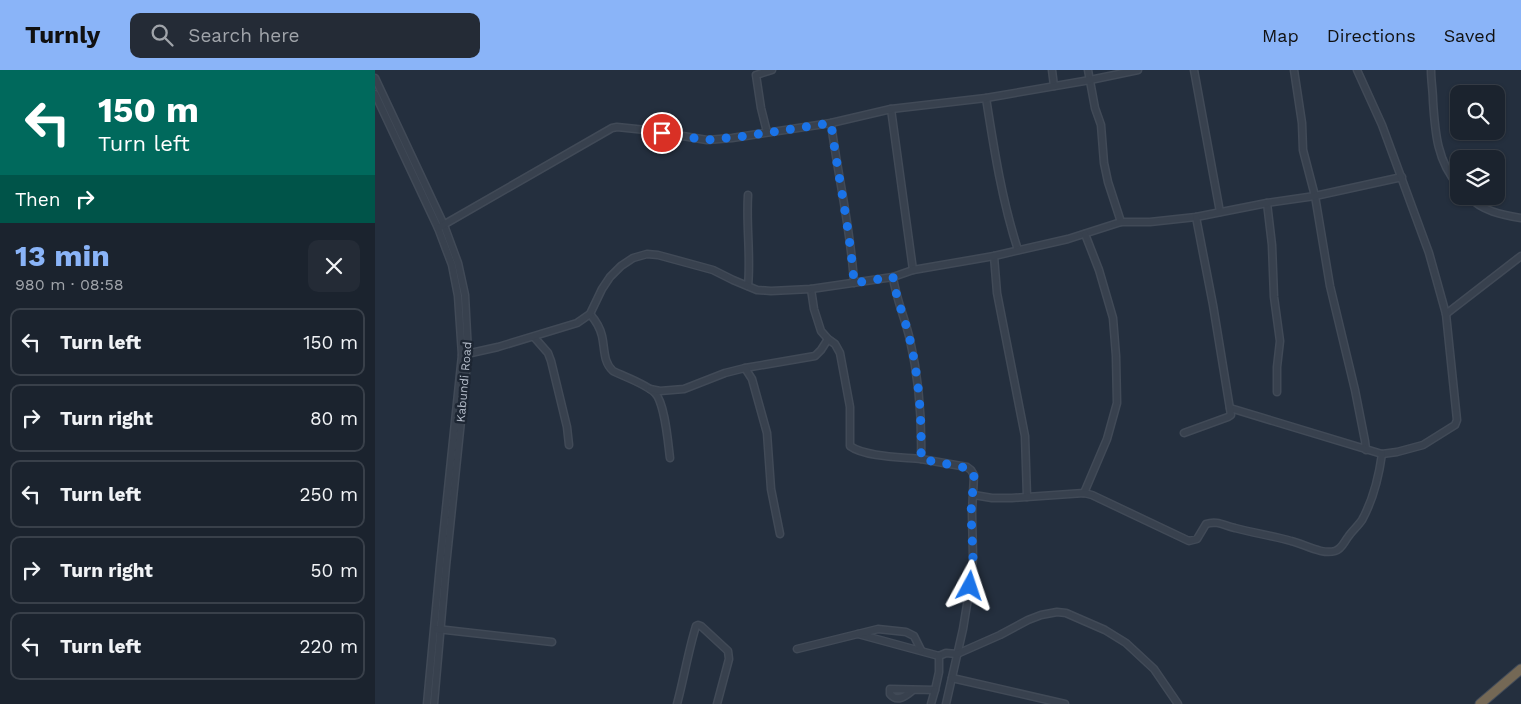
<!DOCTYPE html>
<html lang="en">
<head>
<meta charset="utf-8">
<style>
  body { margin:0; font-family:"Work Sans",sans-serif; background:#242b36; color:#f1f3f6; height:100vh; display:flex; flex-direction:column; font-size:19px; white-space:nowrap }
  * { box-sizing:border-box; margin:0 }
  p { font-size:16px; color:#a0a4aa }
  .icon { flex:none; width:28px; height:28px; fill:none; stroke:currentColor; stroke-width:2; stroke-linecap:round; stroke-linejoin:round }
  .map { position:relative; flex:1; overflow:hidden }
  .details { display:flex; flex-direction:column; background:#1b232e; width:375px }
  .details>* { flex:none }
  .guide { background:#00695c; color:#fff; overflow:hidden }
  .controls { position:absolute; left:1075px; top:15px; display:grid; gap:10px }
  .controls a { display:grid; place-items:center; width:55px; height:55px; border-radius:10px; background:#1b232e; box-shadow:0 1px 4px #0004,0 0 0 1px #39404a; font-size:25px }
  .pin { position:absolute; display:grid; place-items:center; width:42px; height:42px; color:#fff; margin:-21px; border:2px solid #fff; border-radius:50%; box-shadow:0 1px 5px #0007 }
  .me { position:absolute; width:55px; margin:-28px; rotate:5deg; stroke-linejoin:round; filter:drop-shadow(0 0 4px #0008) }
  .turn { display:flex; align-items:center; gap:18px; height:105px; padding:0 15px; font-size:22px }
  .turn .icon { width:65px; height:65px; stroke-width:2.5 }
  .turn b { display:block; font-size:35px; line-height:42px }
  .then { display:flex; align-items:center; height:48px; padding:0 15px; background:#0003; gap:10px; font-size:19px }
  .round { display:grid; place-items:center; flex:none; width:52px; height:52px; border-radius:10px; background:#242b36 }
  .overview { display:flex; align-items:center; justify-content:space-between; height:85px; padding:0 15px }
  h1 { font-size:30px; font-weight:700; line-height:38px; color:#8ab4f8 }
  ul { padding:0; list-style:none }
  li { display:flex; align-items:center; gap:15px; height:68px; margin:0 10px 8px; padding:0 5px; border:2px solid #39404a; border-radius:10px }
  li div { flex:1 }
  li b { display:block; font-size:19px }
  li em { font-style:normal }
  header { display:flex; align-items:center; gap:30px; box-sizing:border-box; height:70px; padding:0 25px; background:#8ab4f8; color:#111 }
  header strong { font-size:24px }
  nav { display:flex; gap:28px; margin-inline-start:auto; font-size:18px }
  .search { width:350px; height:45px; background:#242b36; display:flex; align-items:center; gap:12px; box-sizing:border-box; padding:0 18px; border-radius:10px; color:#a0a4aa; font-size:19px }
  main { display:flex; flex:1; min-height:0 }
  .map>svg:first-child { display:block }
  .lines { fill:none; stroke-linecap:round; stroke-linejoin:round }
  .minor-casing { stroke:#414a57; stroke-width:9 }
  .highway-casing { stroke:#434c59; stroke-width:11 }
  .minor { stroke:#38414e; stroke-width:6 }
  .highway { stroke:#746855; stroke-width:9 }
  .route { stroke:#1a73e8; stroke-width:9; stroke-dasharray:0 16.2 }
  .labels { text-anchor:middle; stroke-width:5; stroke-linejoin:round; paint-order:stroke }
  .street-label { font-size:12px; fill:#b4bcc9; stroke:#1d2633 }
</style>
</head>
<body>
<header>
<strong>Turnly</strong>
<div class="search"><svg class="icon" aria-label="search" viewBox="0 0 24 24"><circle cx="10" cy="10" r="6"/><path d="M15 15l6 6"/></svg>Search here</div>
<nav><a>Map</a><a>Directions</a><a>Saved</a></nav>
</header>
<main>
<section class="details">
<div class="guide">
<div class="turn"><svg class="icon" aria-label="left" viewBox="0 0 24 24"><path d="M17 20v-9H6M10 6l-5 5 5 5"/></svg><div><b>150 m</b>Turn left</div></div>
<div class="then">Then<svg class="icon" aria-label="right" viewBox="0 0 24 24"><path d="M7 20v-9h11M14 6l5 5-5 5"/></svg></div>
</div>
<div class="overview"><div><h1>13 min</h1><p>980 m · 08:58</p></div><a class="round"><svg class="icon" aria-label="close" viewBox="0 0 24 24"><path d="M6 6l12 12M18 6L6 18"/></svg></a></div>
<ul>
<li><svg class="icon" aria-label="left" viewBox="0 0 24 24"><path d="M17 20v-9H6M10 6l-5 5 5 5"/></svg><div><b>Turn left</b></div><em>150 m</em></li>
<li><svg class="icon" aria-label="right" viewBox="0 0 24 24"><path d="M7 20v-9h11M14 6l5 5-5 5"/></svg><div><b>Turn right</b></div><em>80 m</em></li>
<li><svg class="icon" aria-label="left" viewBox="0 0 24 24"><path d="M17 20v-9H6M10 6l-5 5 5 5"/></svg><div><b>Turn left</b></div><em>250 m</em></li>
<li><svg class="icon" aria-label="right" viewBox="0 0 24 24"><path d="M7 20v-9h11M14 6l5 5-5 5"/></svg><div><b>Turn right</b></div><em>50 m</em></li>
<li><svg class="icon" aria-label="left" viewBox="0 0 24 24"><path d="M17 20v-9H6M10 6l-5 5 5 5"/></svg><div><b>Turn left</b></div><em>220 m</em></li>
</ul>
</section>
<div class="map">
<svg width="1146" height="634" viewBox="0 0 1146 634">
  <rect width="100%" height="100%" fill="#242f3e"/>
  <g class="lines">
    <g class="minor-casing">
      <g id="minor">
        <path d="M 677,0 L 679,16"/>
        <path d="M 713,0 L 720,38 L 726,55 L 729,93 L 733,112 L 746,152"/>
        <path d="M 819,0 L 845,142"/>
        <path d="M 919,0 L 927,53 L 928,80 L 940,126 L 955,216 L 980,320 L 990,371 L 991,380"/>
        <path d="M 1056,0 C 1056,11 1058,21 1058,31 C 1060,62 1062,92 1084,116"/>
        <path d="M 0,8 L 69,155 L 83,193 L 90,225 L 93,283 L 71,496 L 59,634"/>
        <path d="M 0,24 L 63,158 L 77,195 L 83,226 L 87,285 L 65,495 L 52,634"/>
        <path d="M 611,28 C 619,79 627,131 643,180"/>
        <path d="M 516,39 L 538,200"/>
        <path d="M 456,53 C 463,107 476,159 479,213"/>
        <path d="M 392,62 L 386,38 L 381,5 L 397,0"/>
        <path d="M 1093,126 C 1107,141 1127,145 1146,148"/>
        <path d="M 892,133 L 897,175 L 899,227 L 905,271 L 902,297 L 902,322"/>
        <path d="M 63,158 L 237,58 L 242,57 L 271,60 L 332,70 L 357,68 L 456,53 L 516,39 L 611,28 L 715,10 L 763,0"/>
        <path d="M 619,186 L 622,223 L 650,366 L 652,427"/>
        <path d="M 518,207 C 521,229 530,248 535,270 C 544,309 547,349 546,389 L 592,397 L 596,400 L 599,405 L 597,442 L 598,488 L 595,516 L 588,559 L 571,634"/>
        <path d="M 373,216 C 376,186 371,156 373,125"/>
        <path d="M 436,219 L 439,239 L 446,261 L 453,269 L 460,274 L 465,283 L 475,337 L 475,376 C 490,387 527,387 546,389"/>
        <path d="M 215,244 C 221,251 225,257 227,266 C 230,279 228,292 238,301 C 250,307 271,314 280,323 C 290,333 293,373 295,388"/>
        <path d="M 1071,244 L 1146,186"/>
        <path d="M 159,267 L 173,283 L 176,291 L 192,357 L 194,375"/>
        <path d="M 87,285 L 123,277 L 202,253 L 215,244 L 227,219 L 235,207 L 246,196 L 258,188 L 272,184 L 283,185 L 338,200 L 358,210 L 382,220 L 396,221 L 436,219 L 518,207 L 538,200 L 619,186 L 693,169 L 746,152 L 775,152 L 821,147 L 892,133 L 940,126 L 1027,107"/>
        <path d="M 370,298 L 440,286 L 446,280 L 453,269"/>
        <path d="M 275,319 L 285,321 L 309,319 L 350,303 L 370,298 L 377,309 L 392,363 L 396,419 L 405,464"/>
        <path d="M 855,338 L 1007,384 L 1022,382 L 1048,375 L 1080,355 L 1082,350 L 1071,244 L 1054,183 L 1007,55 L 982,0"/>
        <path d="M 809,363 L 853,347 L 856,345 L 838,235 L 821,147"/>
        <path d="M 709,423 L 732,369 L 742,333 L 741,286 L 738,248 L 724,200 L 710,164"/>
        <path d="M 599,425 L 617,428 L 637,428 L 709,423 L 717,425 L 814,471 L 822,469 L 831,454 C 842,450 850,456 860,458 C 879,463 898,466 916,471 C 929,474 947,485 960,481 C 967,479 969,472 973,467 C 977,461 983,456 987,450 C 998,430 1004,406 1007,384"/>
        <path d="M 62,559 L 177,572"/>
        <path d="M 483,564 L 564,586 L 571,583 L 582,584 L 625,565 L 653,550 L 666,545 L 682,542 L 691,543 L 730,560 L 751,573 L 779,599 L 803,634"/>
        <path d="M 422,579 L 503,559 L 531,562 L 539,566 L 546,580"/>
        <path d="M 577,608 L 690,634"/>
        <path d="M 538,620 C 531,626 522,633 515,624 L 515,619 L 560,620 L 564,602 L 564,586"/>
        <path d="M 302,634 C 309,608 313,582 321,556 L 323,555 L 326,556 L 353,581 L 354,589 L 342,634"/>
        <path d="M 556,634 L 560,620"/>
      </g>
    </g>
    <g class="highway-casing">
      <path id="highway" d="M 1105,634 L 1146,599"/>
    </g>
    <use href="#minor" class="minor"/>
    <use href="#highway" class="highway"/>
  </g>
  <g class="lines">
    <path class="route" d="M 287,63 L 332,70 L 371,66 L 456,53 C 463,107 475,159 479,213 L 518,207 C 521,229 530,248 535,270 C 544,309 547,349 546,389 L 592,398 L 596,400 L 599,405 L 596,442 L 598,488 L 595,516"/>
  </g>
  <g class="labels">
    <g class="street-label">
      <text transform="translate(89 312) rotate(-85)" y="4">Kabundi Road</text>
    </g>
  </g>
</svg>
<div class="controls">
<a><svg class="icon" aria-label="search" viewBox="0 0 24 24"><circle cx="10" cy="10" r="6"/><path d="M15 15l6 6"/></svg></a>
<a><svg class="icon" aria-label="layers" viewBox="0 0 24 24"><path d="M12 4l9 5-9 5-9-5zM3 14l9 5 9-5"/></svg></a>
</div>
<div class="pin" style="left:287px;top:63px;background:#d93025"><svg class="icon" aria-label="arrive" viewBox="0 0 24 24"><path d="M6 21V4h12l-3 4 3 4H6"/></svg></div>
<svg class="me" style="left:595px;top:516px" viewBox="-20 -20 40 40"><path d="M0-17L14 15 0 8-14 15z" fill="#1a73e8" stroke="#fff" stroke-width="4"/></svg>
</div>
</main>
</body>
</html>
